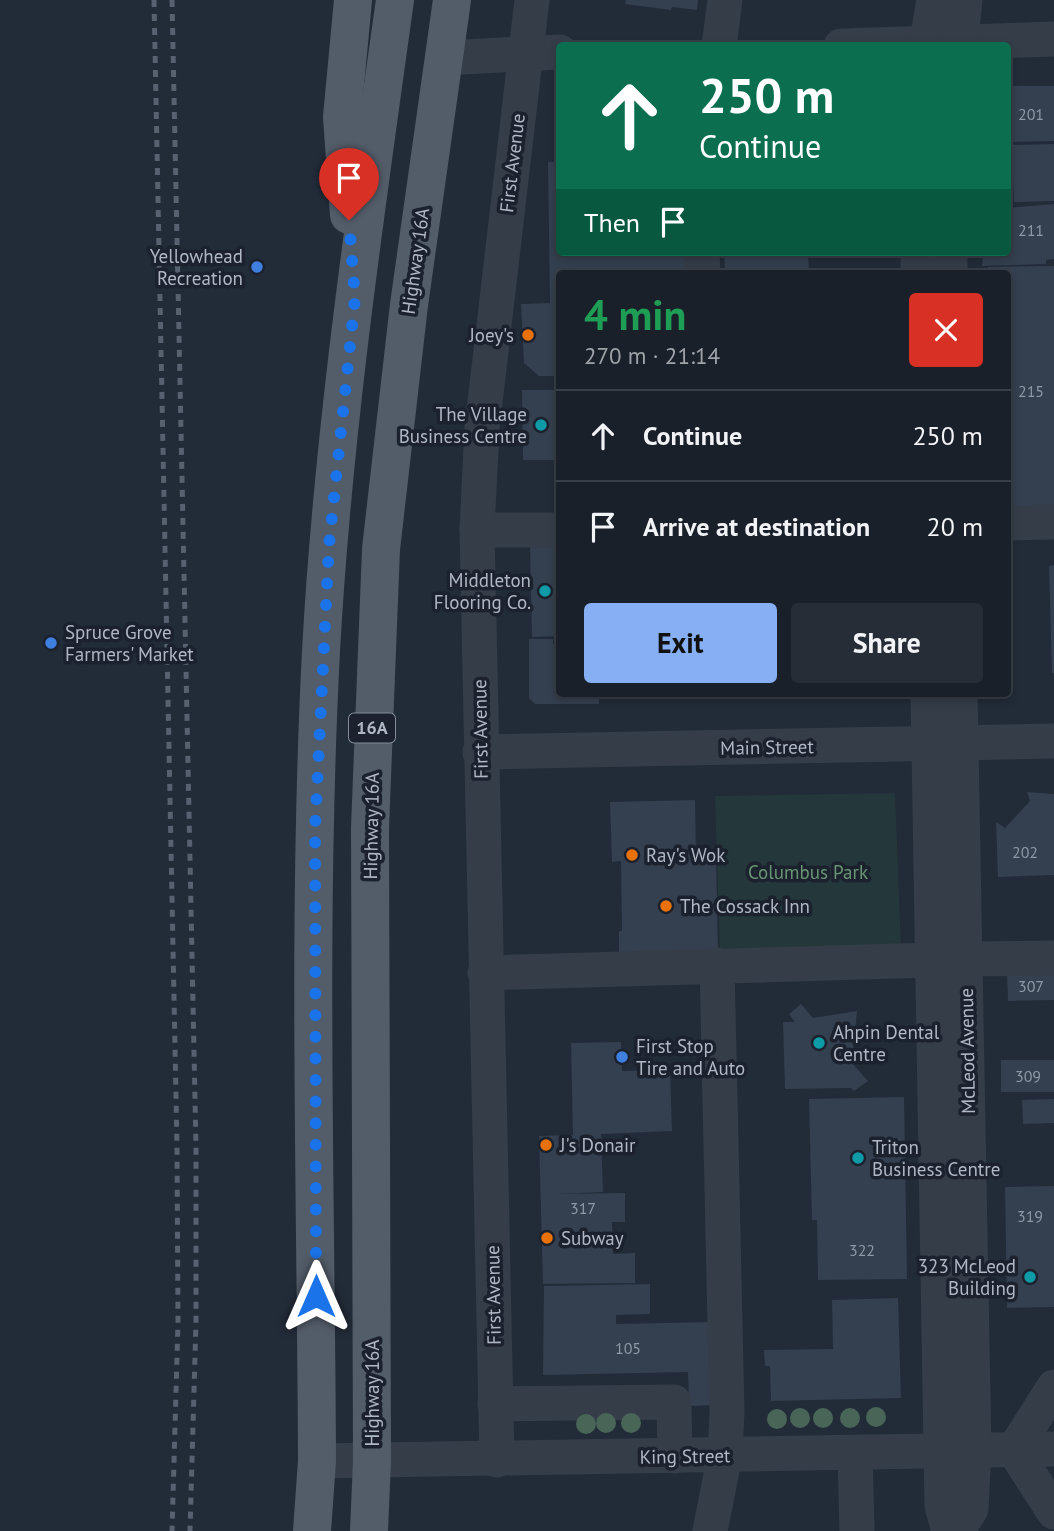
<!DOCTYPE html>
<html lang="en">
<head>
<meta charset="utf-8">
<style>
  body { margin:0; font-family:"PT Sans",sans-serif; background:#272d36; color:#f1f3f6; height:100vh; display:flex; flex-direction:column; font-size:26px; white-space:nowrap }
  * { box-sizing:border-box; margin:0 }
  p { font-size:23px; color:#9fa3a8 }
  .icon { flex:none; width:38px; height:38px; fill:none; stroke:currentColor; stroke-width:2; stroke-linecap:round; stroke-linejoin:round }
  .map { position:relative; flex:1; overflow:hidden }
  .sheet { position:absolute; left:556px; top:270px; width:455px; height:427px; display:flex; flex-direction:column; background:#1a202a; border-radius:7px; box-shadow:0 4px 10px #0003,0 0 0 2px #383e47 }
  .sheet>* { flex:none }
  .top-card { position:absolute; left:556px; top:42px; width:455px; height:214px; border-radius:7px; box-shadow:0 4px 10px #0003,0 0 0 2px #383e47; background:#0b6e4f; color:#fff; overflow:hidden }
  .pin { position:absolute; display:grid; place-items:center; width:60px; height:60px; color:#fff; margin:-72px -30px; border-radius:50% 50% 50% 0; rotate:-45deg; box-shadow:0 0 7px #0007 }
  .pin .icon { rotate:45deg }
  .me { position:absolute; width:77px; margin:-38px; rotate:0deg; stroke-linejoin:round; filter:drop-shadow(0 0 5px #0008) }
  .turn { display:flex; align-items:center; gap:24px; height:147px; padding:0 28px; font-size:32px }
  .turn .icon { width:91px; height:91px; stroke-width:2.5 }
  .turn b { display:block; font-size:49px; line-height:60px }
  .then { display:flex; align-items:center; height:66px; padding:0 28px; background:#0003; gap:14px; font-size:26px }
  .round { display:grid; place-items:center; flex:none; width:74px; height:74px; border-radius:7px; background:#272d36 }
  .head { display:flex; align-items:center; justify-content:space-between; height:119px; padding:0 28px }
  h1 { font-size:42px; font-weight:600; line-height:52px; color:#1e9e55 }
  .button { display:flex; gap:14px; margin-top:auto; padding:14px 28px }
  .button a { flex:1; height:80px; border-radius:7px; background:#86aff4; color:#111; font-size:28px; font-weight:600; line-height:80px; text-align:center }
  .button a+a { background:#272d36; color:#f1f3f6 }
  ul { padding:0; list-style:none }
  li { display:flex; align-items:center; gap:21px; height:91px; padding:0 28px; border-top:2px solid #383e47 }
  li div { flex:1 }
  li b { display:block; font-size:26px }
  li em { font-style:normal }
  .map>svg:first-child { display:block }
  .green { fill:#24373a }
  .building { fill:#343f4f }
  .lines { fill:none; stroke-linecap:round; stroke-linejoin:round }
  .minor { stroke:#353d49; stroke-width:35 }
  .major { stroke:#535c69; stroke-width:38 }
  .rail { stroke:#576170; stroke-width:5; stroke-dasharray:7 7; stroke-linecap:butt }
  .tree { fill:#486558 }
  .route { stroke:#1a73e8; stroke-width:12; stroke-dasharray:0 21.6 }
  .shop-dot { fill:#3f7fe0; stroke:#1b222e; stroke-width:2.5 }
  .food-dot { fill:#e8710a; stroke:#1b222e; stroke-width:2.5 }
  .culture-dot { fill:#0f9aa8; stroke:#1b222e; stroke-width:2.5 }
  .labels { text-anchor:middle; stroke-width:7; stroke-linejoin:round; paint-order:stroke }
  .number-label { font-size:16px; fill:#8f98a6 }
  .shield { fill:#1b222e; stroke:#838b98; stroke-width:2 }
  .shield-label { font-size:18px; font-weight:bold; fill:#b0b8c5 }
  .street-label { font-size:19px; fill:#b0b8c5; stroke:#1b222e }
  .poi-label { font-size:19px; fill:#b0b8c5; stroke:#1b222e; text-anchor:start }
  .park-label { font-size:19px; fill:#689573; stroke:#1b222e }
</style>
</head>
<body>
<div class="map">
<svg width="1054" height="1531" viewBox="0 0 1054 1531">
  <rect width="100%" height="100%" fill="#222b38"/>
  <path class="green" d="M 895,793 L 901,949 L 720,953 L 715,796 Z"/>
  <g class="building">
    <path d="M 626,0 L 698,0 L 697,10 L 672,7 L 671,10 L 625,4 Z"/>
    <path d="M 1008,86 L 1054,86 L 1054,141 L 1008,142 Z"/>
    <path d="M 1054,144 L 1054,201 L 1014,202 L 1012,145 Z"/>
    <path d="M 548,162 L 560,162 L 560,252 L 689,252 L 689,273 L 560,273 L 560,376 L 539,376 L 524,363 L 521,304 L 550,303 Z"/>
    <path d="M 1054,204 L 1054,259 L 1046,260 L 1046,264 L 982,266 L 983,252 L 1008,252 L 1008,208 Z"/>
    <path d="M 724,252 L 808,252 L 809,273 L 725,273 Z"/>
    <path d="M 1054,266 L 1054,509 L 1008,510 L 1008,273 L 988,273 L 988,267 Z"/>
    <path d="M 522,390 L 560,390 L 560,460 L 523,460 Z"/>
    <path d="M 560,545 L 560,636 L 532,637 L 530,546 Z"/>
    <path d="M 1054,565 L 1054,673 L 1052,673 L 1049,566 Z"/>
    <path d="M 529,639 L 553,639 L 553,644 L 560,643 L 560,693 L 599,693 L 599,704 L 535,704 L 529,698 Z"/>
    <path d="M 712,693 L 769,693 L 769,695 L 712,697 Z"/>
    <path d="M 1027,792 L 1054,794 L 1054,875 L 998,877 L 996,822 L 1005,828 L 1030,801 Z"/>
    <path d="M 695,800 L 696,853 L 716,852 L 718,954 L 619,957 L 619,931 L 622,931 L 621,861 L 612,862 L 610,802 Z"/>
    <path d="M 1054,970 L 1054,1000 L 1008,1001 L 1007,971 Z"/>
    <path d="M 801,1004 L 813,1018 L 857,1011 L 852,1063 L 868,1081 L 854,1091 L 851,1088 L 785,1089 L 783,1022 L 795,1022 L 789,1014 Z"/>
    <path d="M 621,1042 L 622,1071 L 670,1070 L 672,1131 L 601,1134 L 603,1192 L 558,1194 L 625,1193 L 625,1222 L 612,1222 L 613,1254 L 635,1253 L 635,1283 L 543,1284 L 539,1136 L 573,1135 L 571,1043 Z"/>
    <rect x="1001" y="1060" width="53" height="32"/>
    <path d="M 904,1097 L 907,1279 L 818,1280 L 817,1220 L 812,1220 L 809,1099 Z"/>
    <path d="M 1054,1099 L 1054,1123 L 1023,1124 L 1022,1100 Z"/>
    <path d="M 1054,1186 L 1054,1307 L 1007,1308 L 1005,1187 Z"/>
    <path d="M 650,1284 L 650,1314 L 616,1315 L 616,1324 L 713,1322 L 714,1405 L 689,1406 L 688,1372 L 543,1375 L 544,1286 Z"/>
    <path d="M 898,1298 L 901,1398 L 771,1401 L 770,1366 L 765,1366 L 764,1350 L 833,1349 L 832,1300 Z"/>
  </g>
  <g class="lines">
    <g class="minor">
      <path d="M 719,46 L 725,0"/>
      <path d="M 841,46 L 1054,39"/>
      <path d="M 926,46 L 934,0"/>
      <path d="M 960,46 L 965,0"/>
      <path d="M 444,58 L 560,52"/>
      <path d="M 702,252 L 703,273"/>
      <path d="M 918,252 L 918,273"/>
      <path d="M 950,252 L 950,273"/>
      <path d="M 1008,523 L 1054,522"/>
      <path d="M 477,530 L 560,530"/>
      <path d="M 928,693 L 942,1506 L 949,1531"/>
      <path d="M 480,752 L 1054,741"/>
      <path d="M 966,959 L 1054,958"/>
      <path d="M 485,973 L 932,960"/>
      <path d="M 1054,1387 L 1014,1450 L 1054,1512"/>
      <path d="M 495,1404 L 674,1402 L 675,1456"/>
      <path d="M 855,1453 L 857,1531"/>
      <path d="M 497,1460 L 477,530 L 482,428 L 532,0"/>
      <path d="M 317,1461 L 1054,1449"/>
      <path d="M 710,1531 L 725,1455 L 727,1412 L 717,965"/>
      <path d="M 957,1531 L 971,1509 L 974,1451 L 960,693"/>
    </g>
    <g class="major">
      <path d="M 349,215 L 342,117 L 353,0"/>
      <path d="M 312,1531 L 317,1461 C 316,1192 307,920 321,651 C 333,433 365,216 395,0"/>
      <path d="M 369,1531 L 372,1461 L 370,828 L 381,549 L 409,305 L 452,0"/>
    </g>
    <g class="rail">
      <path d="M 154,0 L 177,1147 L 178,1322 L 172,1531"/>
      <path d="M 172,0 L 196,1147 L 196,1321 L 190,1531"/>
    </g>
  </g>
  <g class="tree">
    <circle cx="876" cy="1417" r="10"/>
    <circle cx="800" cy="1418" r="10"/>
    <circle cx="823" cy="1418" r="10"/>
    <circle cx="850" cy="1418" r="10"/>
    <circle cx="777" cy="1419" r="10"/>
    <circle cx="606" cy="1423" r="10"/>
    <circle cx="631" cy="1423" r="10"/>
    <circle cx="586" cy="1424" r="10"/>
  </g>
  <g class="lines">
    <path class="route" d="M 316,1296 L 315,829 L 329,545 L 355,298 L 349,220"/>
  </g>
  <g class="shop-dot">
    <circle cx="257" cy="267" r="7"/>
    <circle cx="51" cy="643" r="7"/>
    <circle cx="622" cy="1057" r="7"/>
  </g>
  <g class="food-dot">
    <circle cx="528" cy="335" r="7"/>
    <circle cx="632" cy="855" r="7"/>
    <circle cx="666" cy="906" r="7"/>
    <circle cx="546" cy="1145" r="7"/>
    <circle cx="547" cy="1238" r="7"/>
  </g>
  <g class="culture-dot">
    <circle cx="541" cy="425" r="7"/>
    <circle cx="545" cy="591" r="7"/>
    <circle cx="819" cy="1043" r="7"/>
    <circle cx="858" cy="1158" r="7"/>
    <circle cx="1030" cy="1277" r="7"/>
  </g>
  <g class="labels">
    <g class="number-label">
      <text x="1031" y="120">201</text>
      <text x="1031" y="236">211</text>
      <text x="1031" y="397">215</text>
      <text x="1025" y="858">202</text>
      <text x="1031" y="992">307</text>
      <text x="1028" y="1082">309</text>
      <text x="583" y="1214">317</text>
      <text x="1030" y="1222">319</text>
      <text x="862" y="1256">322</text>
      <text x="628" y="1354">105</text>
    </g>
    <rect class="shield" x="349" y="713.5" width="46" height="29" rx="5"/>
    <g class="shield-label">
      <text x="372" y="734">16A</text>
    </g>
    <g class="street-label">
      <text transform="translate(512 163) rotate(-83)" y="7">First Avenue</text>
      <text transform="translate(415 261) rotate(-82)" y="7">Highway 16A</text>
      <text transform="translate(480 729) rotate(-91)" y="7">First Avenue</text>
      <text transform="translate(767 747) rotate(-1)" y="7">Main Street</text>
      <text transform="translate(371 826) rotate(-89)" y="7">Highway 16A</text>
      <text transform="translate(967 1051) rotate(-91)" y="7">McLeod Avenue</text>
      <text transform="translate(493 1295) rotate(-91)" y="7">First Avenue</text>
      <text transform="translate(372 1393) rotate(-90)" y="7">Highway 16A</text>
      <text transform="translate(685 1456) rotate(-1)" y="7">King Street</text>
    </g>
    <g class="poi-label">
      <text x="243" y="263" text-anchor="end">Yellowhead<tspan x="243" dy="22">Recreation</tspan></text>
      <text x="514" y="342" text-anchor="end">Joey's</text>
      <text x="527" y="421" text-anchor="end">The Village<tspan x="527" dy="22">Business Centre</tspan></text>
      <text x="531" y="587" text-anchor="end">Middleton<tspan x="531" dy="22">Flooring Co.</tspan></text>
      <text x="65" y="639">Spruce Grove<tspan x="65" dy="22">Farmers' Market</tspan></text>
      <text x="646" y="862">Ray's Wok</text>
      <text x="680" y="913">The Cossack Inn</text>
      <text x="833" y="1039">Ahpin Dental<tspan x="833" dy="22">Centre</tspan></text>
      <text x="636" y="1053">First Stop<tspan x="636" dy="22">Tire and Auto</tspan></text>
      <text x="560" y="1152">J's Donair</text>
      <text x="872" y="1154">Triton<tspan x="872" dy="22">Business Centre</tspan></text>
      <text x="561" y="1245">Subway</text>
      <text x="1016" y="1273" text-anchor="end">323 McLeod<tspan x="1016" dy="22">Building</tspan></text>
    </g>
    <g class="park-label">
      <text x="808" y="879">Columbus Park</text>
    </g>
  </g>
</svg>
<div class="pin" style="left:349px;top:220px;background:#d93025"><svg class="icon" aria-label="arrive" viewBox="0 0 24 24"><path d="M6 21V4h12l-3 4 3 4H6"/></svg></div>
<svg class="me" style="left:316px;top:1296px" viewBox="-20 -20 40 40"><path d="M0-17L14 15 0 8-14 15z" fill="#1a73e8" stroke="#fff" stroke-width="4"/></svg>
<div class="top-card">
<div class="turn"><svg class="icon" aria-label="ahead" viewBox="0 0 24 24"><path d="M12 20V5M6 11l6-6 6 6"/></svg><div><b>250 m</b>Continue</div></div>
<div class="then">Then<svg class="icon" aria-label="arrive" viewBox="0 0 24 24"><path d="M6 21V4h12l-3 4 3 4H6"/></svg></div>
</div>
<section class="sheet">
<div class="head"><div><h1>4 min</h1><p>270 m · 21:14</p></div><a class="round" style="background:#d93025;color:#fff"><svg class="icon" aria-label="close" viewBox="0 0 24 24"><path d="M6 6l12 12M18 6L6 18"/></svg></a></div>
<ul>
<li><svg class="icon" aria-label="ahead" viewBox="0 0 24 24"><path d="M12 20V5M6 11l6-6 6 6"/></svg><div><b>Continue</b></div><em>250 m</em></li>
<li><svg class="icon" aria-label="arrive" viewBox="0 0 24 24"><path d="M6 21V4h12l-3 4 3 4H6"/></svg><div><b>Arrive at destination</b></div><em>20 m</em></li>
</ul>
<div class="button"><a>Exit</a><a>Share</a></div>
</section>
</div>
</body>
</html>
